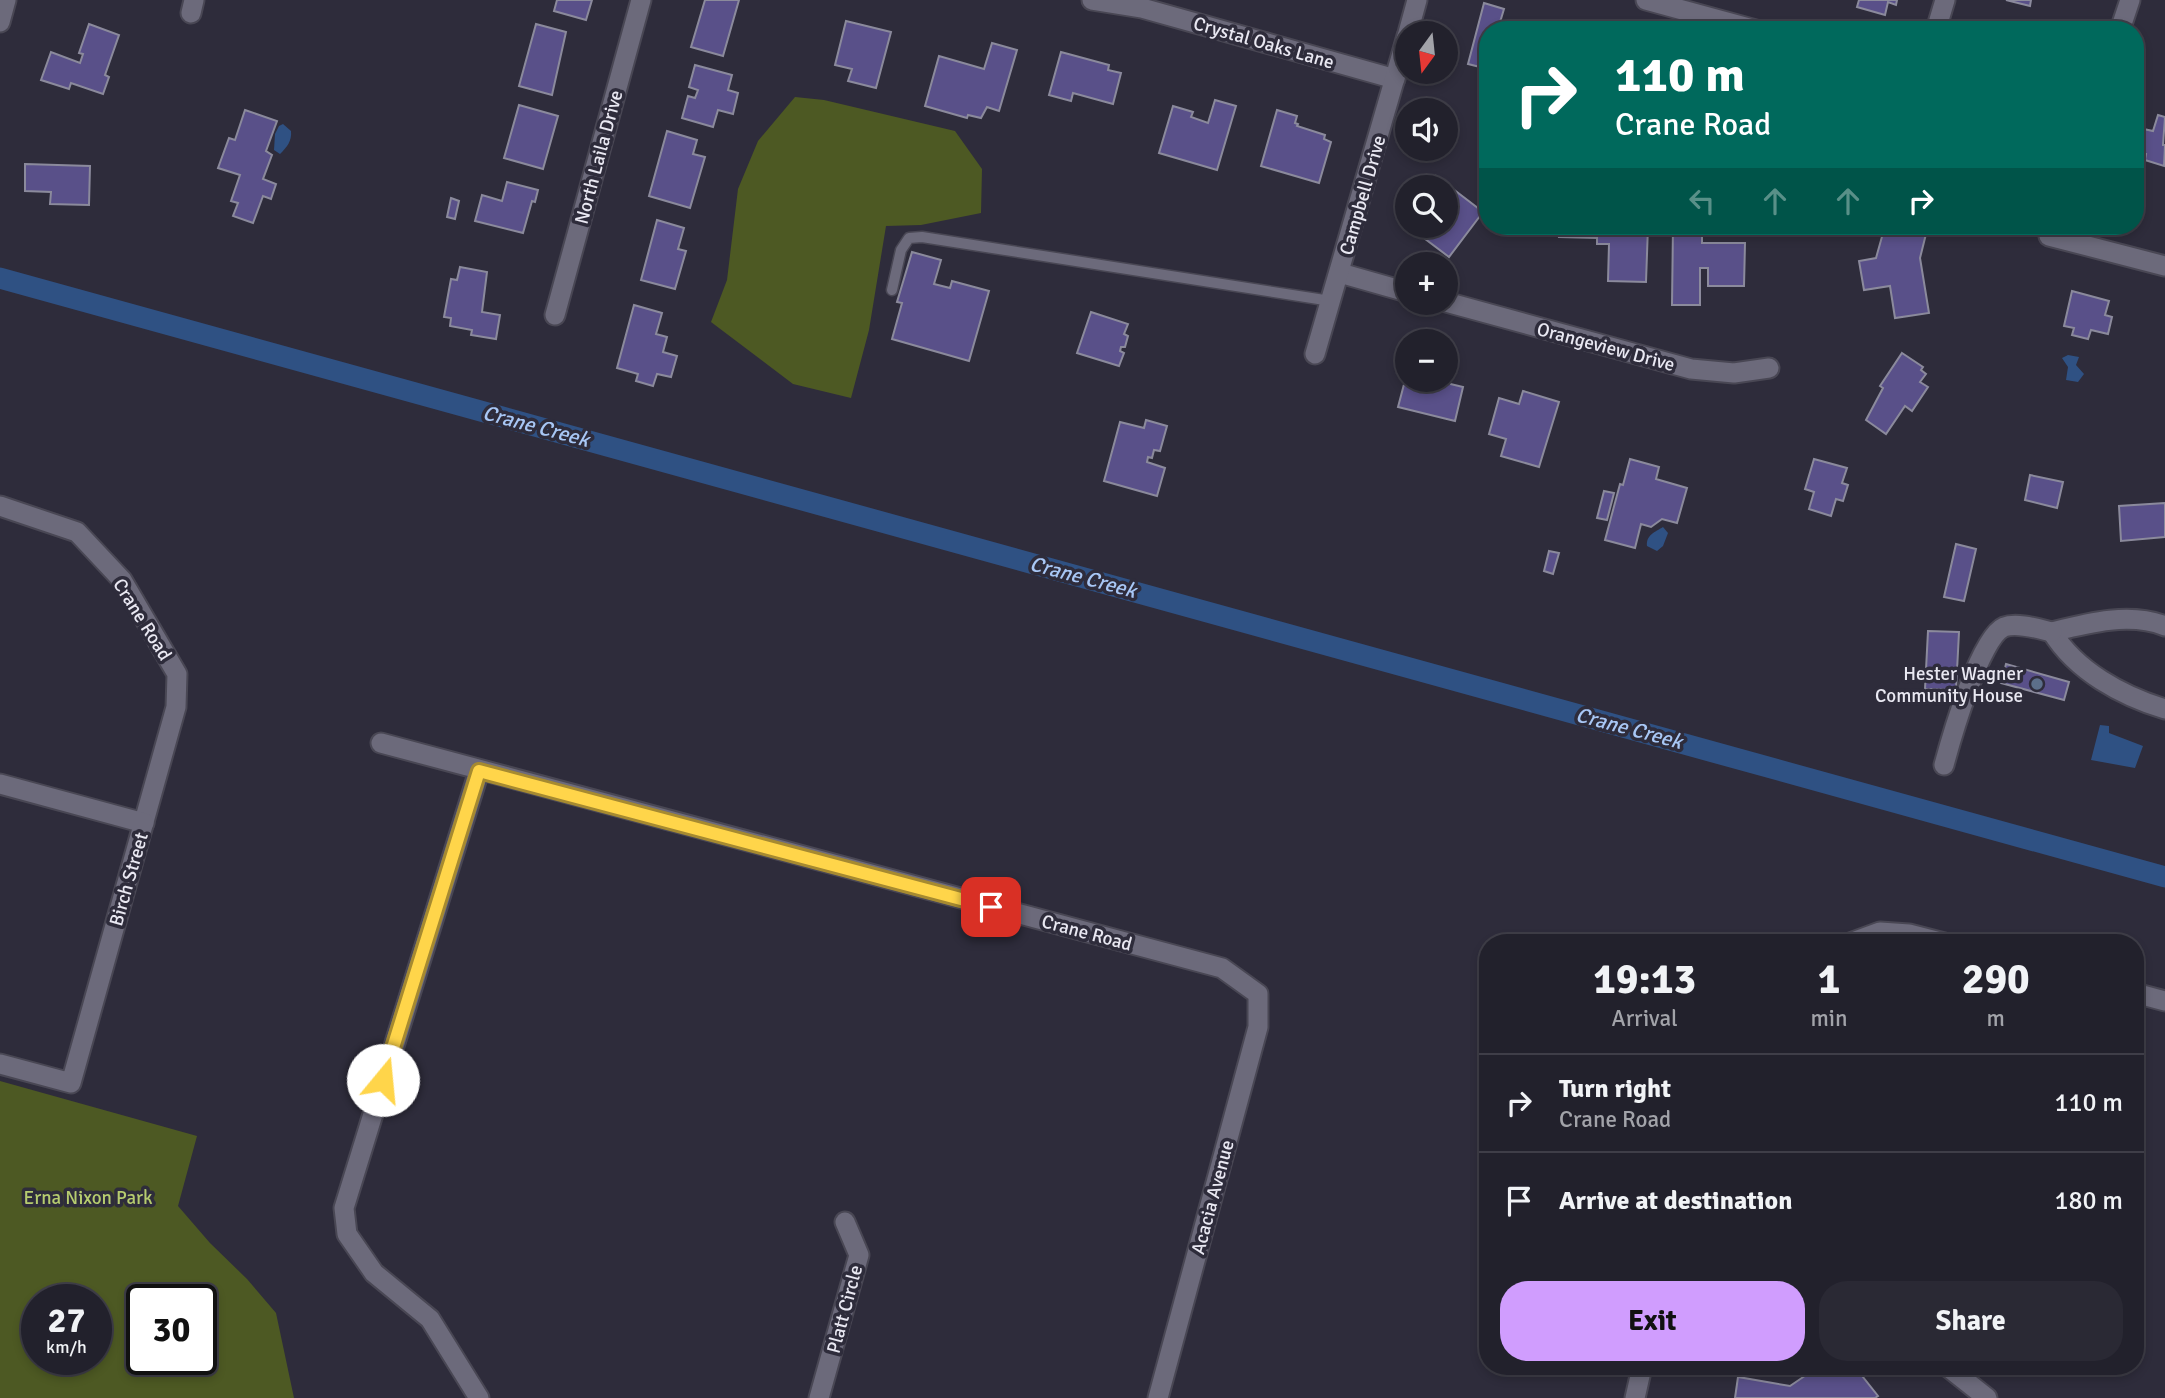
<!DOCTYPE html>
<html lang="en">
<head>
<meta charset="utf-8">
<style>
  body { margin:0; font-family:Signika,sans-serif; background:#2a2934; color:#f1f3f6; height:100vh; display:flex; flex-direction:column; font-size:26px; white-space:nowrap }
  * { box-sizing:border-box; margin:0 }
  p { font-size:23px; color:#a2a3a9 }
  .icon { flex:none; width:38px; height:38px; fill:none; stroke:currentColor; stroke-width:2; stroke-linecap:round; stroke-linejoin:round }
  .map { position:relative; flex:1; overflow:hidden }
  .drawer { position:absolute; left:1479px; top:934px; width:665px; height:441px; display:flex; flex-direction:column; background:#22212c; border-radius:28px; box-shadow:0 4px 10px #0003,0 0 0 2px #3f3e48 }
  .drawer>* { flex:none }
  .hud { position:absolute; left:1479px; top:21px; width:665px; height:214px; border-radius:28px; box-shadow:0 4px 10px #0003,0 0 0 2px #3f3e48; background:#00695c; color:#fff; overflow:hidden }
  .needle { width:46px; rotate:195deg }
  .fabs { position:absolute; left:1395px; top:21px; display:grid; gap:14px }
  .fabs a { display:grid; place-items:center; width:63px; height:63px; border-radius:50%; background:#22212c; box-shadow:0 4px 10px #0003,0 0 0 2px #3f3e48; font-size:35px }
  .speed { position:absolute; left:21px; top:1284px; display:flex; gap:14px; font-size:35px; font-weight:700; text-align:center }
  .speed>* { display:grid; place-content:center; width:91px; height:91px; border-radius:50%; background:#22212c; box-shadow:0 4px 10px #0003,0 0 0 2px #3f3e48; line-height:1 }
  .speed small { font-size:18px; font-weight:400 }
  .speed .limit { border:4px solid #111; border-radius:10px; background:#fff; color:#111 }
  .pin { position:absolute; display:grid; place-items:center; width:60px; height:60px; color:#fff; margin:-30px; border-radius:14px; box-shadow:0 4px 10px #0006 }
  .me { position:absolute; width:77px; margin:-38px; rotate:17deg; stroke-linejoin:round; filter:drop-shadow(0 0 5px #0008) }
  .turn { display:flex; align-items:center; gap:24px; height:147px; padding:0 21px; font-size:32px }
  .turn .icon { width:91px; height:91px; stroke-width:2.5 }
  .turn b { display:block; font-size:49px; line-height:60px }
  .lanes { display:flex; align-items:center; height:66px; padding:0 21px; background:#0003; justify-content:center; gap:35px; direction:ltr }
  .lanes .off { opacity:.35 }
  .eta { display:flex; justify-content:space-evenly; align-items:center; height:119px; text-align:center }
  .eta b { font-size:42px; font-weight:700; line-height:49px }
  .action { display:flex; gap:14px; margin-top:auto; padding:14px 21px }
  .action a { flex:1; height:80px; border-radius:28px; background:#d09dfe; color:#111; font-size:28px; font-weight:700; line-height:80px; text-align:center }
  .action a+a { background:#2a2934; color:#f1f3f6 }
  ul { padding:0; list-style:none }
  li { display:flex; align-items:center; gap:21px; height:98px; padding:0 21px; border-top:2px solid #3f3e48 }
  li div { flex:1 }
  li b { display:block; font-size:26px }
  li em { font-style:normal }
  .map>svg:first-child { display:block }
  .green { fill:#4d5923; fill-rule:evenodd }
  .water { fill:#2f5183 }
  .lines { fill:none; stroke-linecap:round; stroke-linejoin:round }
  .canal { stroke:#2f5183; stroke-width:21 }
  .building { fill:#595089; stroke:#8b8a9c; stroke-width:2 }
  .service-casing { stroke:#494754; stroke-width:13 }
  .minor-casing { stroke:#494754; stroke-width:23 }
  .service { stroke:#6c6a7b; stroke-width:10 }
  .minor { stroke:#6c6a7b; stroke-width:19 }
  .route-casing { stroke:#a68a30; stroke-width:18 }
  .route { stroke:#ffd54a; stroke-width:12 }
  .service-dot { fill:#5c6f8a; stroke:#2e2c3b; stroke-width:2.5 }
  .labels { text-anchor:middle; stroke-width:7; stroke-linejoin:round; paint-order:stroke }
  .street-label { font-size:19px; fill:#e9e8f2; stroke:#2e2c3b }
  .poi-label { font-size:19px; fill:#e9e8f2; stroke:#2e2c3b; text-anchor:end }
  .park-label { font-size:19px; fill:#b6cc6f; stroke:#2e2c3b }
  .water-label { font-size:21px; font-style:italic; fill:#a8c7f5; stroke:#2e2c3b }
</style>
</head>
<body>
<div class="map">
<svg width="2165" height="1398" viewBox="0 0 2165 1398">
  <rect width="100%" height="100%" fill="#2e2c3b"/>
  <g class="green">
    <path d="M 795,97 L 824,100 L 955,131 L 982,169 L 981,213 L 921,225 L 886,226 L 869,330 L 851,398 L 793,384 L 711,322 L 727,280 L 738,189 L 758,141 Z"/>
    <path d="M 0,1081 L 197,1136 L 178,1206 L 210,1243 L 247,1279 L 276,1313 L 294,1398 L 0,1398 ZM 37,1300 L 96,1300 L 96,1360 L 37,1360 ZM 142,1300 L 201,1300 L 201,1360 L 142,1360 Z"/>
  </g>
  <g class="water">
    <path d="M 283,124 L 291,131 C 292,141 287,147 280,154 L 274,150 L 275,134 L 279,126 Z"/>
    <path d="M 2068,355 L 2079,357 L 2076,365 L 2084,374 L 2078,382 L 2066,380 L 2068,367 L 2062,358 Z"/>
    <path d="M 1663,527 L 1668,533 L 1663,546 L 1657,551 L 1647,546 C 1646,535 1655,532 1663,527 Z"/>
    <path d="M 2100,725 L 2109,726 L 2109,733 L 2143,746 L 2135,768 L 2091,760 Z"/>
  </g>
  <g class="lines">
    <path class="canal" d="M 0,278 L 2165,877"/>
  </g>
  <g class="building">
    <path d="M 557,0 L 592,0 L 586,20 L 554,11 Z"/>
    <path d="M 705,0 L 739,0 L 723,56 L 691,47 Z"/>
    <path d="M 1859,0 L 1897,0 L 1896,5 L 1888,2 L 1885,15 L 1857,7 Z"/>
    <path d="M 2006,0 L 2031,0 L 2030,6 Z"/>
    <path d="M 1484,3 L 1504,9 L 1498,29 L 1503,30 L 1488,30 L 1488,63 L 1485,62 L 1484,68 L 1468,64 Z"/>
    <path d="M 846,21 L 891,32 L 876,88 L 848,81 L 852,69 L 835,65 Z"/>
    <path d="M 89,24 L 119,35 L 105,75 L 109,77 L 103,94 L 71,83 L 69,89 L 41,80 L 51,52 L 80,63 L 83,54 L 79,53 Z"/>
    <path d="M 536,24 L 566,32 L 552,95 L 519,86 Z"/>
    <path d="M 992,43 L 1017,50 L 999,111 L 987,107 L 981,118 L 968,115 L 967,118 L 925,106 L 939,56 L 984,69 Z"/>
    <path d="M 1061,52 L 1109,65 L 1108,70 L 1121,73 L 1113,104 L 1073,93 L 1071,101 L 1049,95 Z"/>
    <path d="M 695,65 L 732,75 L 728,90 L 738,93 L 733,114 L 718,110 L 713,127 L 682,118 L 688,96 L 695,98 L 698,90 L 689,87 Z"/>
    <path d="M 1215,100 L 1236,106 L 1217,170 L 1159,153 L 1173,106 L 1193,112 L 1191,117 L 1208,123 Z"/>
    <path d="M 519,105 L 558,116 L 543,169 L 504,158 Z"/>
    <path d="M 245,110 L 277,121 L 266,151 L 272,155 L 263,179 L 276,184 L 271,199 L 263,196 L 253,223 L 233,216 L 238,203 L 231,201 L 240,175 L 218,168 L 229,138 L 235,140 Z"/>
    <path d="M 1277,110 L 1297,116 L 1295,123 L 1298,124 L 1297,126 L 1325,135 L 1324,139 L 1331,142 L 1319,183 L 1261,166 Z"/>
    <path d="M 2158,115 L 2165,117 L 2163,145 L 2165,145 L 2164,166 L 2145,160 L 2146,154 L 2135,151 L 2139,128 L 2153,131 Z"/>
    <path d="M 667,131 L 697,140 L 693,154 L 705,157 L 690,208 L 649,196 Z"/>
    <path d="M 25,164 L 90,166 L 89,205 L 50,204 L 51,192 L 25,191 Z"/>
    <path d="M 1436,176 L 1483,212 L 1449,257 L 1416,232 L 1421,226 L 1446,226 L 1446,187 L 1427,187 Z"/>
    <path d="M 507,182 L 538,190 L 535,202 L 532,201 L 523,233 L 475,221 L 482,195 L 502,201 Z"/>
    <path d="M 451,198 L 459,201 L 455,219 L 447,217 Z"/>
    <path d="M 657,220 L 684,228 L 678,249 L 686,251 L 675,289 L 641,280 Z"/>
    <path d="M 1560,226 L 1648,226 L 1646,282 L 1608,281 L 1609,244 L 1597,244 L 1597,238 L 1559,237 Z"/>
    <path d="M 1673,226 L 1702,226 L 1702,243 L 1745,243 L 1744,286 L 1708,286 L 1708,268 L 1700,268 L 1700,305 L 1672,305 Z"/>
    <path d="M 1885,226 L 1910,226 L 1927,230 L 1920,258 L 1929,313 L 1895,318 L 1890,286 L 1864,290 L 1859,261 L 1876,258 Z"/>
    <path d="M 912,252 L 941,260 L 934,284 L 950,288 L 952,281 L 989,291 L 969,361 L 892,339 L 902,303 L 897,302 Z"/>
    <path d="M 460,267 L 487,272 L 482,312 L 500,315 L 496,339 L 471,335 L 472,330 L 450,326 L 451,318 L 444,317 L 451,279 L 457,280 Z"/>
    <path d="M 2072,291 L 2109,301 L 2105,315 L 2112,317 L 2108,334 L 2091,330 L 2088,339 L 2072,335 L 2074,328 L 2064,326 Z"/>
    <path d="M 634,305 L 662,313 L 656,334 L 667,337 L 663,352 L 677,356 L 671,377 L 657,374 L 653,386 L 636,381 L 638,374 L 617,368 Z"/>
    <path d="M 1091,312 L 1128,324 L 1124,334 L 1128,336 L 1125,347 L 1121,347 L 1120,351 L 1124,353 L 1119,366 L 1077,353 Z"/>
    <path d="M 1902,353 L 1923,367 L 1921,370 L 1926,374 L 1920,382 L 1928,387 L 1912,411 L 1905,406 L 1886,434 L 1866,420 L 1883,388 L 1880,386 Z"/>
    <path d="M 1407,373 L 1407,380 L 1434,380 L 1463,387 L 1455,421 L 1398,407 Z"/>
    <path d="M 1523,391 L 1559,402 L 1539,467 L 1501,456 L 1506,439 L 1489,434 L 1499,398 L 1519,404 Z"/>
    <path d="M 1146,420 L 1167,426 L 1160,451 L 1154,450 L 1152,458 L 1148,457 L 1147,462 L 1165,468 L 1157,496 L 1104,481 L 1120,422 L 1144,428 Z"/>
    <path d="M 1630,459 L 1659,467 L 1656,479 L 1687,488 L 1677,523 L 1662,519 L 1651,527 L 1641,524 L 1635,548 L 1605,540 L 1620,484 L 1623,485 Z"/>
    <path d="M 1814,459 L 1847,468 L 1842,483 L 1848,485 L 1843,501 L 1836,499 L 1831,516 L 1809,509 L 1814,492 L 1805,489 Z"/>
    <path d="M 2030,475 L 2063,482 L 2057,508 L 2025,500 Z"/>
    <path d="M 1604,491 L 1614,493 L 1607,520 L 1597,518 Z"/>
    <path d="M 2165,503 L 2165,537 L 2121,541 L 2119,506 Z"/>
    <path d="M 1956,544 L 1976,549 L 1964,601 L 1944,597 Z"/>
    <path d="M 1549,551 L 1559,553 L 1553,574 L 1544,571 Z"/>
    <path d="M 1928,631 L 1959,632 L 1956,690 L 1925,689 Z"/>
    <path d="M 2006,664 L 2069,682 L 2064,700 L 2001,683 Z"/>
    <path d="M 1818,1367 L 1855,1367 L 1878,1396 L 1875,1398 L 1735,1398 L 1738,1377 L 1790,1386 Z"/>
  </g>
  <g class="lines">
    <g class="service-casing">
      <path id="service" d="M 892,290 L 901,250 L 909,238 L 922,237 L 1331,301"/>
    </g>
    <g class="minor-casing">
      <g id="minor">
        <path d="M 1092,0 L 1142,8 L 1395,79"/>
        <path d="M 1646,0 L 1756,30"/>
        <path d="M 191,13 L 194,0"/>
        <path d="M 0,22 L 6,0"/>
        <path d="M 1936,30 L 1945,0"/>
        <path d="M 2120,30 L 2130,0"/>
        <path d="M 1408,33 L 1417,0"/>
        <path d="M 2053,226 L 2049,236 L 2165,266"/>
        <path d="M 1340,273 L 1407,292"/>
        <path d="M 1446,302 L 1691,369 L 1734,373 L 1769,368"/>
        <path d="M 555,315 L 641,0"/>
        <path d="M 1315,354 L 1407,36"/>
        <path d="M 0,506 L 77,532 L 122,580 L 177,674 L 176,707 L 71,1083 L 0,1064"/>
        <path d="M 2165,626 C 2130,612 2088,623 2052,632 C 2076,671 2122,696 2165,709"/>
        <path d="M 381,743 L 1222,968 L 1258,994 L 1258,1027 L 1158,1398"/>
        <path d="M 1944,765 C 1951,739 1980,637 2004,627 C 2017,622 2039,629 2052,632"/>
        <path d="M 479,771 L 344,1208 L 347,1234 L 374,1273 L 430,1319 L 479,1398"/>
        <path d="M 0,784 L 144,823"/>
        <path d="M 1850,943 L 1880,932 L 1909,934 L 1944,943"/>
        <path d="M 2135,993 L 2165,1001"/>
        <path d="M 1948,1367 L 1987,1398"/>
        <path d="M 819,1398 L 859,1255 L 845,1222"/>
        <path d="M 1635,1398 L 1642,1367"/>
      </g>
    </g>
    <use href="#service" class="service"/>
    <use href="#minor" class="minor"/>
  </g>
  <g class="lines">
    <g class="route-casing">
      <path id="route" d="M 383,1080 L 479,771 L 991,907"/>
    </g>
    <use href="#route" class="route"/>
  </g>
  <circle class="service-dot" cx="2037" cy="684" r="7"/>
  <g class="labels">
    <g class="street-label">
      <text transform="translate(1264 42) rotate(16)" y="7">Crystal Oaks Lane</text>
      <text transform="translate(598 157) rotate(-75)" y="7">North Laila Drive</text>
      <text transform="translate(1362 195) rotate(-74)" y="7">Campbell Drive</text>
      <text transform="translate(1606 346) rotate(15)" y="7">Orangeview Drive</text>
      <text transform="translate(143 619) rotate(58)" y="7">Crane Road</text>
      <text transform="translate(128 879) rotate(-74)" y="7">Birch Street</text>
      <text transform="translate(1087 932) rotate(15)" y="7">Crane Road</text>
      <text transform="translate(1212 1197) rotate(-75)" y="7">Acacia Avenue</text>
      <text transform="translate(844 1309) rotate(-75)" y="7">Platt Circle</text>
    </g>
    <g class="poi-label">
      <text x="2023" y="680">Hester Wagner<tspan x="2023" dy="22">Community House</tspan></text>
    </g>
    <g class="park-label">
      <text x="88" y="1204">Erna Nixon Park</text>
    </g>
    <g class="water-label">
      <text transform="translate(536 426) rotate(15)" y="7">Crane Creek</text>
      <text transform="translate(1083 577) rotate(15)" y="7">Crane Creek</text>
      <text transform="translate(1629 728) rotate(15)" y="7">Crane Creek</text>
    </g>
  </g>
</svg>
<div class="fabs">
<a><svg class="needle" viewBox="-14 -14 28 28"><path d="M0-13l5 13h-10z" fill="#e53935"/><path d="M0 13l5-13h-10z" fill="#a2a3a9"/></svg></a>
<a><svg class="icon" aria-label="sound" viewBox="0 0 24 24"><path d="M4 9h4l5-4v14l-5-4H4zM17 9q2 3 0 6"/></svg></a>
<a><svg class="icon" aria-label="search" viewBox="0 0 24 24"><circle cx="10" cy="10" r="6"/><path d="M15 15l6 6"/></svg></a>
<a>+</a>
<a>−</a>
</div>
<div class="speed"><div>27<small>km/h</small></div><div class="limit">30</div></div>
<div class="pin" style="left:991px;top:907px;background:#d93025"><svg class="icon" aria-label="arrive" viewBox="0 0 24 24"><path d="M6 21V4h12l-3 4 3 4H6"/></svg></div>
<svg class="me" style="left:383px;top:1080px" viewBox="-20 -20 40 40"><circle r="19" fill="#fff"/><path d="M0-13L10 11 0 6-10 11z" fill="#ffd54a"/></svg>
<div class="hud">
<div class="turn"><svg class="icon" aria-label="right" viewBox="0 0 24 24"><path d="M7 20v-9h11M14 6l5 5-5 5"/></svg><div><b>110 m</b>Crane Road</div></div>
<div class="lanes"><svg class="icon off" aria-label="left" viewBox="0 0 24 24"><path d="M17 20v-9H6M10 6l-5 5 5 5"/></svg><svg class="icon off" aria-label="ahead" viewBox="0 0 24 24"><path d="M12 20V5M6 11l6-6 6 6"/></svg><svg class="icon off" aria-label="ahead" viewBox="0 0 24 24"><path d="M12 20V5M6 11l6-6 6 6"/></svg><svg class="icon" aria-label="right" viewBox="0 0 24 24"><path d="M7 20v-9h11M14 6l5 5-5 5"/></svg></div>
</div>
<section class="drawer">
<div class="eta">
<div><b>19:13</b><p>Arrival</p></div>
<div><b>1</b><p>min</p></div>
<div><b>290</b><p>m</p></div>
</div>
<ul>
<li><svg class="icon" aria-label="right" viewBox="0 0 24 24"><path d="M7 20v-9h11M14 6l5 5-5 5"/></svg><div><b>Turn right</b><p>Crane Road</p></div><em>110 m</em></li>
<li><svg class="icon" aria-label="arrive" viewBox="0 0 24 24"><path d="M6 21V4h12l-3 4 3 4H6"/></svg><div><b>Arrive at destination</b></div><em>180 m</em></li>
</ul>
<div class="action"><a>Exit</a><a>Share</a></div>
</section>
</div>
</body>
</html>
